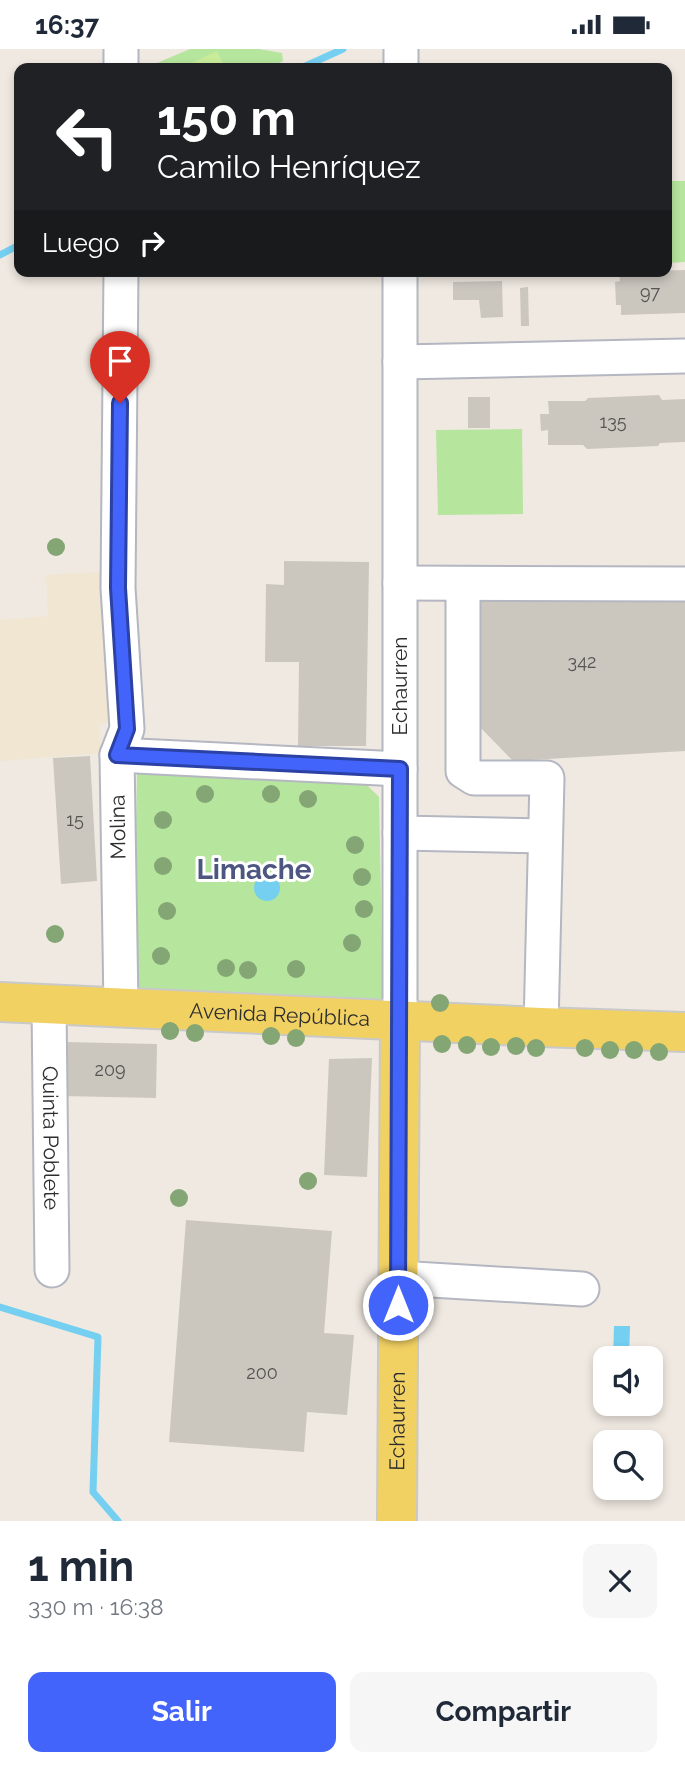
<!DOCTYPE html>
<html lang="es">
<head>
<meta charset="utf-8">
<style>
  body { margin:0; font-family:Raleway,sans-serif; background:#f6f6f7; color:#1f2937; height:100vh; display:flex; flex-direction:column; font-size:26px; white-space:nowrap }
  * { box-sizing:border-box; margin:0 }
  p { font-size:23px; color:#747a83 }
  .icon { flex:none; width:38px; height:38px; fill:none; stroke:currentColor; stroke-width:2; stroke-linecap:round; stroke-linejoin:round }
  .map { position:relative; height:1472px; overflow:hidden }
  .drawer { display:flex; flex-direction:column; background:#fff; flex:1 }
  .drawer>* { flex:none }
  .banner { position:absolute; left:14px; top:14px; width:658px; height:214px; border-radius:14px; box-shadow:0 4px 10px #0003; background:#202124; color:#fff; overflow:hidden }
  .tools { position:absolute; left:593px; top:1297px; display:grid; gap:14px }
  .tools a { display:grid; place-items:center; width:70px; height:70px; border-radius:14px; background:#fff; box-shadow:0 4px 10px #0003; font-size:35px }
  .pin { position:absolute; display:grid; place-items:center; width:60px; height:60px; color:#fff; margin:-72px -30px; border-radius:50% 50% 50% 0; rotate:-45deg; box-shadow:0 0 7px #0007 }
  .pin .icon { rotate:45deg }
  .me { position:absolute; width:77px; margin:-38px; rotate:0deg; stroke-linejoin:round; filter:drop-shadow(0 0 5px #0008) }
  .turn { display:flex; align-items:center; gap:24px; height:147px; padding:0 28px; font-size:32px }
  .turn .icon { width:91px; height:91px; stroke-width:2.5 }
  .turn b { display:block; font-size:49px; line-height:60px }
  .then { display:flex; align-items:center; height:66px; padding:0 28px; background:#0003; gap:14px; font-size:26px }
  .round { display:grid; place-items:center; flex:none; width:74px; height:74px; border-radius:14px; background:#f6f6f7 }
  .headline { display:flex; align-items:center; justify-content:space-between; height:119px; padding:0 28px }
  h1 { font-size:42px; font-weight:700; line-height:52px }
  .action { display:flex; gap:14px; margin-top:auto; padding:14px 28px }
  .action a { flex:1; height:80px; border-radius:14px; background:#4264fb; color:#fff; font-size:28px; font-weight:700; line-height:80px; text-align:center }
  .action a+a { background:#f6f6f7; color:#1f2937 }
  .status { display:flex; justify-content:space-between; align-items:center; height:49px; padding:0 35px; background:#fff; direction:ltr }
  .status svg { height:19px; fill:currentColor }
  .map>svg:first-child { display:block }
  .education { fill:#f0e6d1 }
  .green { fill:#b6e59e }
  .pitch { fill:#c9ec9a }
  .water { fill:#75cff0 }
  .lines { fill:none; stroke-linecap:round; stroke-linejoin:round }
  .stream { stroke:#75cff0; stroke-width:7 }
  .building { fill:#cbc7bf }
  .minor-casing { stroke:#b4b7c1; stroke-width:37 }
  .major-casing { stroke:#c9c9c9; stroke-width:42 }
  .minor { stroke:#fff; stroke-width:33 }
  .major { stroke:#f2d163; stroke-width:38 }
  .tree { fill:#84a574 }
  .route-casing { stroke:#2b41a3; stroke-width:18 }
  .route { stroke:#4264fb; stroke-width:12 }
  .labels { text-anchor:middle; stroke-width:6; stroke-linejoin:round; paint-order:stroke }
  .number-label { font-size:18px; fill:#555452 }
  .street-label { font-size:21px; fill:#2e2e2e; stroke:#fff }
  .district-label { font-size:28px; font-weight:bold; fill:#4d5680; stroke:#fff }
</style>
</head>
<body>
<div class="status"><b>16:37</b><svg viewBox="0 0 49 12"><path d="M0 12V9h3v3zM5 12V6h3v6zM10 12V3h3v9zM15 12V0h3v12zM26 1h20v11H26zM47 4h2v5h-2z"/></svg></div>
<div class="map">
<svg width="685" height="1472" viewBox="0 0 685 1472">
  <rect width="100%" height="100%" fill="#efe9e1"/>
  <path class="education" d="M 100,523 L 111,673 L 99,675 L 101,704 L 0,712 L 0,571 L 48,567 L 46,526 Z"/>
  <g class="green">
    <path d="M 190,0 L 259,0 L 282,4 L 283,12 L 269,19 L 150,19 L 150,17 Z"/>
    <path d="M 667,132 L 685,132 L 685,213 L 667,214 Z"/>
    <path d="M 522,380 L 523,465 L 438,466 L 436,381 Z"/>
    <path d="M 137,724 L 362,731 L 379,748 L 383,954 L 133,948 Z"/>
  </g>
  <path class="pitch" d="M 217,2 L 225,19 L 181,19 Z"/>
  <g class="water">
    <circle cx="267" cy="839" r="13"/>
    <path d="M 614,1277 L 630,1277 L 629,1309 L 613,1309 Z"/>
  </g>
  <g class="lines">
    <g class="stream">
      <path d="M 301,19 L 343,0"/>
      <path d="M 0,206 L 19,196"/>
      <path d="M 0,1258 L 98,1288 L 93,1443 L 118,1472"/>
    </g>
  </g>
  <g class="building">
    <path d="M 685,221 L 685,264 L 621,266 L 621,256 L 616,256 L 615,233 L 620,232 L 619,223 Z"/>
    <path d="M 502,232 L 503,268 L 481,269 L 479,251 L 453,251 L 453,233 Z"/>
    <path d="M 528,238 L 529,277 L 521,277 L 520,239 Z"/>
    <path d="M 659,346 L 662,351 L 685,350 L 685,393 L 660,394 L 658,397 L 587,400 L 583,396 L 548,396 L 548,381 L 541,382 L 540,365 L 549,365 L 548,352 L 585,352 L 588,349 Z"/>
    <rect x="468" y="348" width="22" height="31"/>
    <path d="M 284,512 L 369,513 L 366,697 L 298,697 L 299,613 L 265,613 L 266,535 L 284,536 Z"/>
    <path d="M 481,546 L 685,548 L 685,702 L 513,712 L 479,677 Z"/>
    <path d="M 90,707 L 97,832 L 61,835 L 53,709 Z"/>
    <path d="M 64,993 L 157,995 L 156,1049 L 62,1047 Z"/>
    <path d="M 372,1009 L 367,1128 L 324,1126 L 329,1010 Z"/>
    <path d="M 186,1171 L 332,1182 L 324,1284 L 354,1286 L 347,1366 L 307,1363 L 304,1403 L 169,1393 Z"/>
  </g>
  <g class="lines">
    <g class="minor-casing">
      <g id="minor">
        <path d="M 121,0 L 121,19"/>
        <path d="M 401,19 L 401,0"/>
        <path d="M 400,313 L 685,307"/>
        <path d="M 400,534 L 685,535"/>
        <path d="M 463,535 L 463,722 L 474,729 L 547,729 L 541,978"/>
        <path d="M 117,706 L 400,720"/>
        <path d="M 400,784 L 545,787"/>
        <path id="s1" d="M 49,956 L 52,1221"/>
        <path d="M 121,958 L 117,706 L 127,680 L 118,539 L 121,222"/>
        <path d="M 400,971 L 400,222"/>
        <path d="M 398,1229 L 582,1240"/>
      </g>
    </g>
    <g class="major-casing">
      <g id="major">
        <path id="s2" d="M 0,953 L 541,978 L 685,983"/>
        <path id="s3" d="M 397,1472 L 400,971"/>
      </g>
    </g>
    <use href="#minor" class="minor"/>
    <use href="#major" class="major"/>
  </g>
  <g class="tree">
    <circle cx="56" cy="498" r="9"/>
    <circle cx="205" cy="745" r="9"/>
    <circle cx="271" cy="745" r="9"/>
    <circle cx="308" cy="750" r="9"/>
    <circle cx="163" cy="771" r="9"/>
    <circle cx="355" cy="796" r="9"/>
    <circle cx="163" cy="817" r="9"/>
    <circle cx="362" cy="828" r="9"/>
    <circle cx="364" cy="860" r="9"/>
    <circle cx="167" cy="862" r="9"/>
    <circle cx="55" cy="885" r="9"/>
    <circle cx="352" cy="894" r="9"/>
    <circle cx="161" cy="907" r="9"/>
    <circle cx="226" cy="919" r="9"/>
    <circle cx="296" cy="920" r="9"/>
    <circle cx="248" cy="921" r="9"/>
    <circle cx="440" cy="954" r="9"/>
    <circle cx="170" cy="982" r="9"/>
    <circle cx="195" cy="984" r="9"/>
    <circle cx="271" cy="987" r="9"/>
    <circle cx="296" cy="989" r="9"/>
    <circle cx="442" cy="995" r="9"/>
    <circle cx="467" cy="996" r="9"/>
    <circle cx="516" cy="997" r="9"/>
    <circle cx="491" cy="998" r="9"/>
    <circle cx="536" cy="999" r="9"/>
    <circle cx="585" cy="999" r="9"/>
    <circle cx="610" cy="1001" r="9"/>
    <circle cx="634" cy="1001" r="9"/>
    <circle cx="659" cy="1003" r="9"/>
    <circle cx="308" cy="1132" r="9"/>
    <circle cx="179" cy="1149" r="9"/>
  </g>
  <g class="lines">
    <g class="route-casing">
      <path id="route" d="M 120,354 L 118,539 L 127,680 L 117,706 L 400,720 L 398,1256"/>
    </g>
    <use href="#route" class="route"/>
  </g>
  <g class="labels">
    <g class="number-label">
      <text x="650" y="250">97</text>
      <text x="613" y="379">135</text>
      <text x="582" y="619">342</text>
      <text x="75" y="777">15</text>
      <text x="110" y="1027">209</text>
      <text x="262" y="1330">200</text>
    </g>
    <g class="street-label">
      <text transform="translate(400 637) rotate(-90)" y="7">Echaurren</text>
      <text transform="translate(118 778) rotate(-91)" y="7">Molina</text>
      <text dy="7" stroke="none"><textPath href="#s2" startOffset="280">Avenida República</textPath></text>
      <text dy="7" stroke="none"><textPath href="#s1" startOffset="133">Quinta Poblete</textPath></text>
      <text dy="7" stroke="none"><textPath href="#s3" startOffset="100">Echaurren</textPath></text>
    </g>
    <g class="district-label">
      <text x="254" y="830">Limache</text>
    </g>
  </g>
</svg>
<div class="tools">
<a><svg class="icon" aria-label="sound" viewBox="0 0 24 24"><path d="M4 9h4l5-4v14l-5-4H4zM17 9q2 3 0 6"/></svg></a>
<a><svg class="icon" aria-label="search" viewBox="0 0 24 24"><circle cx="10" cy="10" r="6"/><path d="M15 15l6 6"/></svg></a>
</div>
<div class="pin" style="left:120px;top:354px;background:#d93025"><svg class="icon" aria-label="arrive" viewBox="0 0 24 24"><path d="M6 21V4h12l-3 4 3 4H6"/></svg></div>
<svg class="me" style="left:398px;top:1256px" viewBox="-20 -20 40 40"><circle r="17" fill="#4264fb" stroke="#fff" stroke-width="3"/><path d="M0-11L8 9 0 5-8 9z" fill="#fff"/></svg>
<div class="banner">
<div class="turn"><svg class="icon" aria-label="left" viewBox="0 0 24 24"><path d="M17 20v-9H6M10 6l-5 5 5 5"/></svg><div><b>150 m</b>Camilo Henríquez</div></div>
<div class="then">Luego<svg class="icon" aria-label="right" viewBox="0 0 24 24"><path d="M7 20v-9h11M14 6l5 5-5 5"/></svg></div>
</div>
</div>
<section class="drawer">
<div class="headline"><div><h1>1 min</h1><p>330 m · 16:38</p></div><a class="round"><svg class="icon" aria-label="close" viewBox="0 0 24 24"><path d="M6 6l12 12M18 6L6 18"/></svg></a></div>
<div class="action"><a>Salir</a><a>Compartir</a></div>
</section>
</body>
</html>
